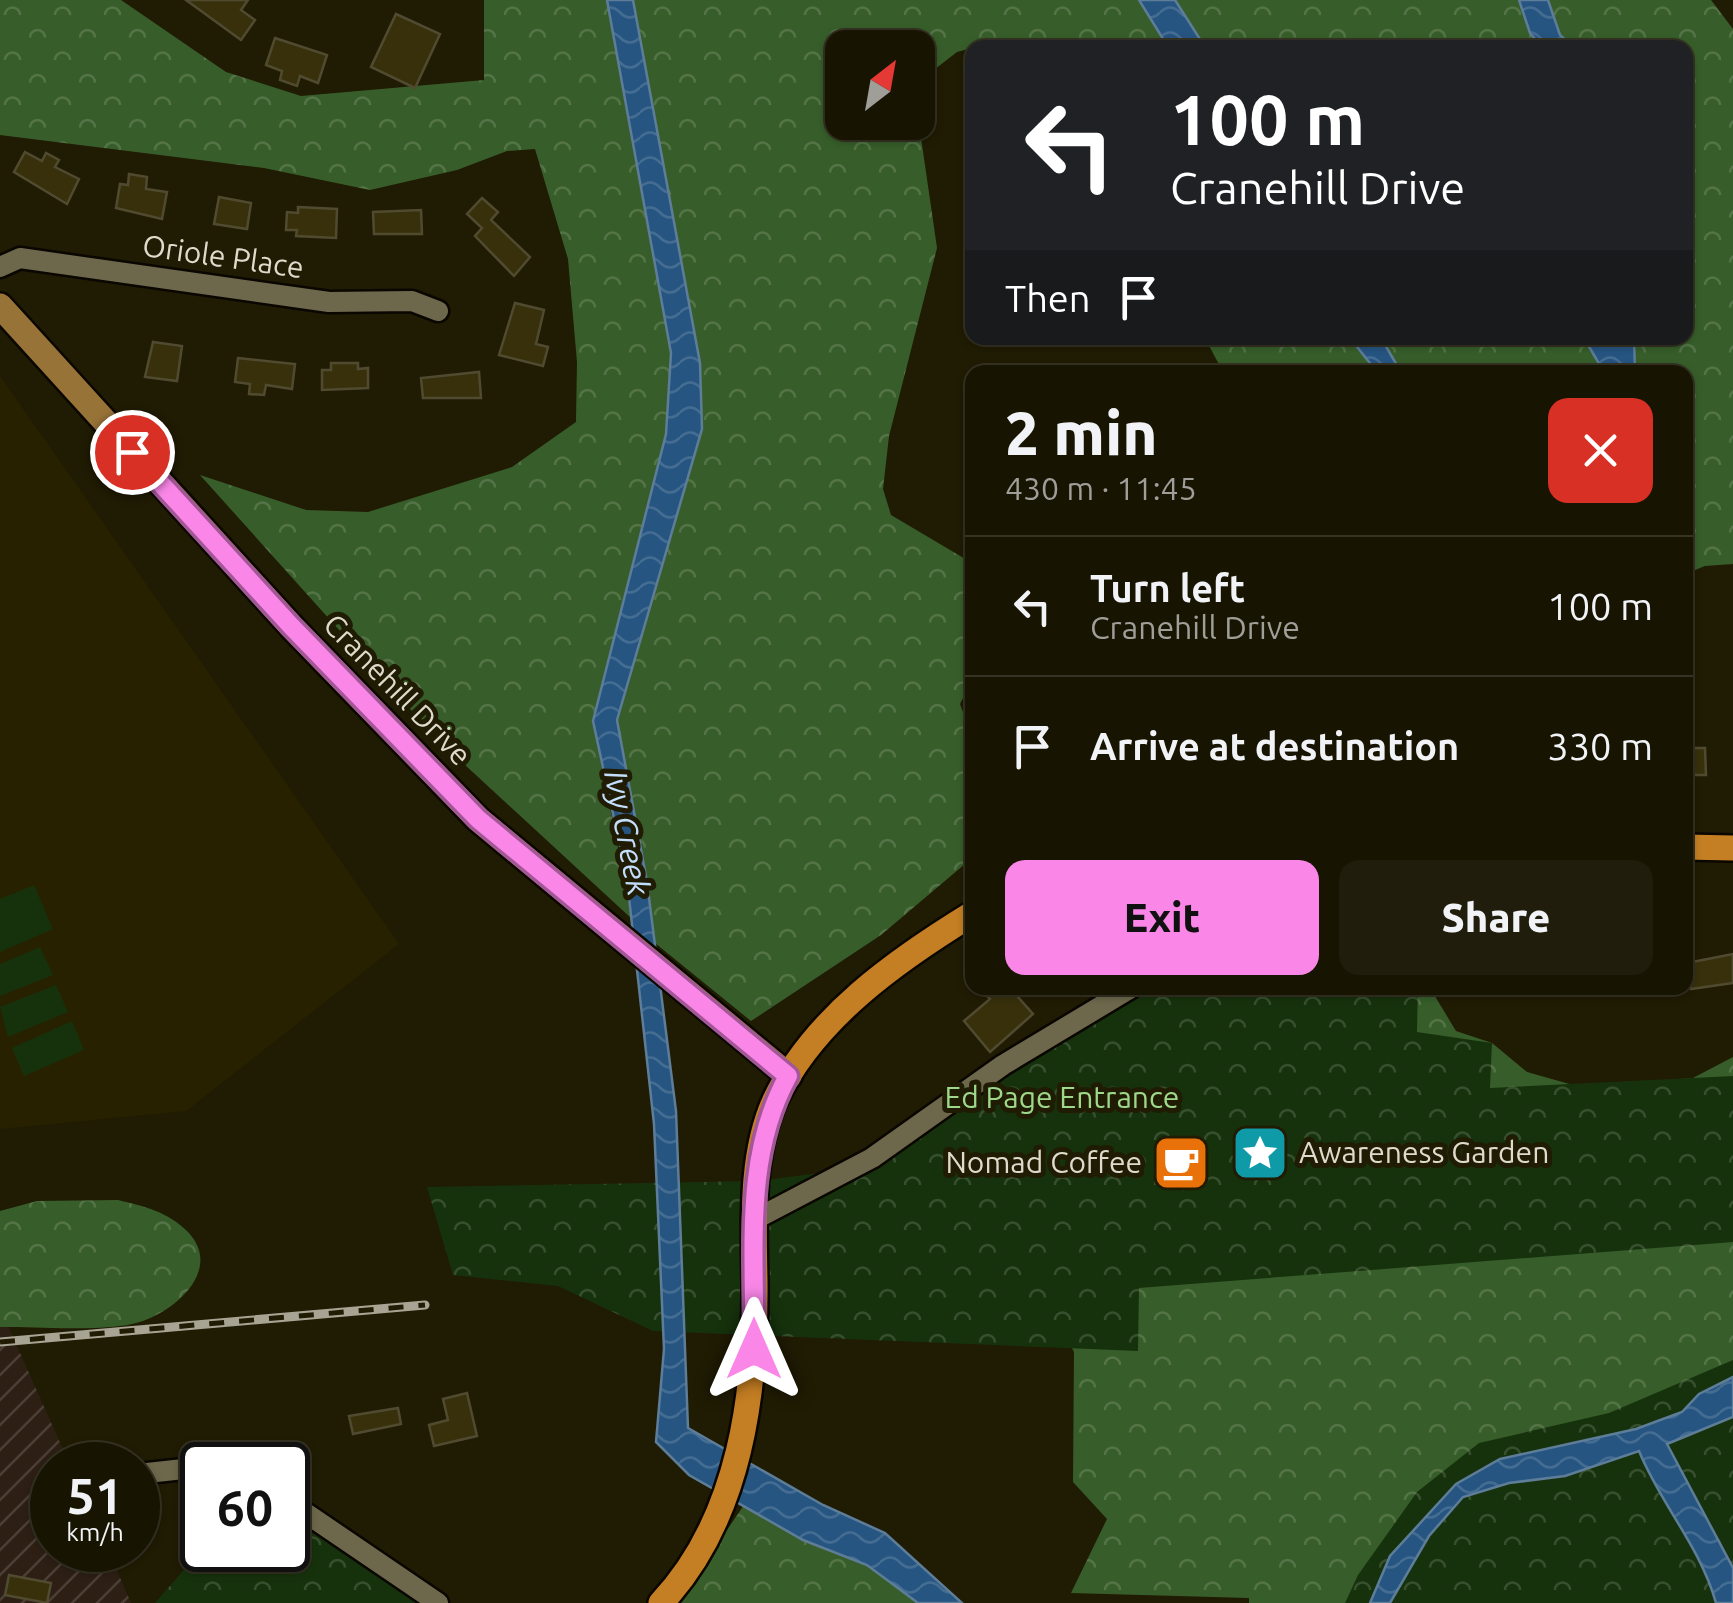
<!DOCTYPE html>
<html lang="en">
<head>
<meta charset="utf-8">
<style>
  body { margin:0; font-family:Ubuntu,sans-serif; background:#211d0c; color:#f1f3f6; height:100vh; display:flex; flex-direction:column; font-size:38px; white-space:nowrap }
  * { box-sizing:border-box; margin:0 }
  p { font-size:32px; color:#9f9e99 }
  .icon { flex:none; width:55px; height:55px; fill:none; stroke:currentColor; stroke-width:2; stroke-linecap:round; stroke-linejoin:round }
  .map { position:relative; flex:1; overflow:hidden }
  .details { position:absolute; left:965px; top:365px; width:728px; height:630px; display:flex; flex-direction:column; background:#181402; border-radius:20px; box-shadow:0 2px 8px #0004,0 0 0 2px #363324 }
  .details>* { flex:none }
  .top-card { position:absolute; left:965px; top:40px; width:728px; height:305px; border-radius:20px; box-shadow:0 2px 8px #0004,0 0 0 2px #363324; background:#202124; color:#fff; overflow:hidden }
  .needle { width:65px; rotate:31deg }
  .fabs { position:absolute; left:825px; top:30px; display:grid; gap:20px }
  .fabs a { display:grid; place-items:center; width:110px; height:110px; border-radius:20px; background:#181402; box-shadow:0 2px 8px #0004,0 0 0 2px #363324; font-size:50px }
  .speed { position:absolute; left:30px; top:1442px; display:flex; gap:20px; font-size:50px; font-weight:700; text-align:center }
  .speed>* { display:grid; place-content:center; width:130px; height:130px; border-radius:50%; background:#181402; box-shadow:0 2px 8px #0004,0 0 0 2px #363324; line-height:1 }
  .speed small { font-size:25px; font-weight:400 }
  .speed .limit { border:5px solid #111; border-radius:15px; background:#fff; color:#111 }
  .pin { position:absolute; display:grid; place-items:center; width:85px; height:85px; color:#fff; margin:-42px; border:5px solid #fff; border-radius:50%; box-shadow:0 2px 10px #0007 }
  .me { position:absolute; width:110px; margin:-55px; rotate:0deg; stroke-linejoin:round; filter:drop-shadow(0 0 8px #0008) }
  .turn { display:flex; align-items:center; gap:35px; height:210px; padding:0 40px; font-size:45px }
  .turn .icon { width:130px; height:130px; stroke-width:2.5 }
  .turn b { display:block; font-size:70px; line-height:85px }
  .then { display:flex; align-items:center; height:95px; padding:0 40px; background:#0003; gap:20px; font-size:38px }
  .round { display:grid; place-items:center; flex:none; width:105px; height:105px; border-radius:20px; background:#211d0c }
  .overview { display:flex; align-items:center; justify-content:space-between; height:170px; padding:0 40px }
  h1 { font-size:60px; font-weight:800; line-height:75px }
  .button { display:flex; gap:20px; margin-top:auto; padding:20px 40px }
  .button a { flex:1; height:115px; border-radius:20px; background:#fa87e8; color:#111; font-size:40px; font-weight:800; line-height:115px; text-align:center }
  .button a+a { background:#211d0c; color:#f1f3f6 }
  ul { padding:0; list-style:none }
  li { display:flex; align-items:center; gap:30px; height:140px; padding:0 40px; border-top:2px solid #363324 }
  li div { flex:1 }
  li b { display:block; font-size:38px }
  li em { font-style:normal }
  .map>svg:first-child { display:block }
  .industrial { fill:url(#industrial-furrows) }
  .built { fill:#282100 }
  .green { fill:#16320c }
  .forest { fill:url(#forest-crowns); fill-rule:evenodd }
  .park { fill:url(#park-crowns) }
  .water { fill:url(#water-waves); stroke:#5d7d98; stroke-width:2.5 }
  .building { fill:#37300b; stroke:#504b30; stroke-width:2.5 }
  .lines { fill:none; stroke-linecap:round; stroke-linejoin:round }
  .minor-casing { stroke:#0a0600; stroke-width:25 }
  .secondary-casing { stroke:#0a0600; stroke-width:30 }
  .primary-casing { stroke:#0a0600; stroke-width:30 }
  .minor { stroke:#6d684c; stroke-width:20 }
  .secondary { stroke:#987338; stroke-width:25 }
  .primary { stroke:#c47e23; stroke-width:25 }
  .rail-casing { stroke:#a8a493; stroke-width:9 }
  .rail { stroke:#201b03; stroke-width:5; stroke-dasharray:15; stroke-linecap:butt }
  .route-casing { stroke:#a25897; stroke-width:25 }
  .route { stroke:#fa87e8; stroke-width:18 }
  .labels { text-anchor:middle; stroke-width:10; stroke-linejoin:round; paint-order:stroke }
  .street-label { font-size:30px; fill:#dedbcc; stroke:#201b03 }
  .park-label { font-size:30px; fill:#9ed88b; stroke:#201b03 }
  .poi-label { font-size:30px; fill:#dedbcc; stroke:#201b03; text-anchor:start }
  .water-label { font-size:32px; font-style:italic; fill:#c3defa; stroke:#201b03 }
</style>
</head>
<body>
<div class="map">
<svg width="1733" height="1603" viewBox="0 0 1733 1603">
  <defs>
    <pattern id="industrial-furrows" width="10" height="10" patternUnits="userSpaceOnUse" patternTransform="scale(2.5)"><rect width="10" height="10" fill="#2d1f14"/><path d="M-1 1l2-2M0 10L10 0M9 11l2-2" fill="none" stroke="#4b3f35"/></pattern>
    <pattern id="forest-crowns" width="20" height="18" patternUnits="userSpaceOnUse" patternTransform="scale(2.5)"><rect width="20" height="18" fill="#375e2a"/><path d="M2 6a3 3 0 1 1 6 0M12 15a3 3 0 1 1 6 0" fill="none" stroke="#547448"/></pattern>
    <pattern id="park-crowns" width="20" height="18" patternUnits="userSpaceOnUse" patternTransform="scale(2.5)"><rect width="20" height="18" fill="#16320c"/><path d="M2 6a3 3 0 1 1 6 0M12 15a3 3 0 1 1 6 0" fill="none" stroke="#374f2e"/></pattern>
    <pattern id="water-waves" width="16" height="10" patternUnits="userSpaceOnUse" patternTransform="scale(2.5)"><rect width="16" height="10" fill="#265582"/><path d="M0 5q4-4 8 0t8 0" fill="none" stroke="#456d92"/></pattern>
  </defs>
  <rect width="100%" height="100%" fill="#201b03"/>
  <path class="industrial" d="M 0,1308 L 70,1465 L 52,1465 L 52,1550 L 108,1550 L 131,1603 L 0,1603 Z"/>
  <path class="built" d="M 0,376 L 399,944 L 186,1111 L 0,1129 Z"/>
  <g class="green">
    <path d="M 34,885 L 53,929 L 0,952 L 0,899 Z"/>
    <path d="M 40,947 L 53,975 L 0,996 L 0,964 Z"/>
    <path d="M 56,985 L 68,1012 L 8,1037 L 0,1007 Z"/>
    <path d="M 72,1021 L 84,1050 L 24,1076 L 12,1048 Z"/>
  </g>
  <g class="forest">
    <path d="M 0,0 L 121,0 L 226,72 L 301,96 L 484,80 L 484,0 L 607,0 L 671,353 L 667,434 L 593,721 L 632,919 L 438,740 L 200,475 L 306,510 L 368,512 L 512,467 L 576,422 L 577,362 L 568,259 L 535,149 L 507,151 L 457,170 L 370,190 L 264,168 L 0,135 Z"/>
    <path d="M 633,0 L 1139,0 L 1168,47 L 972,48 L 957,52 L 935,69 L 918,117 L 937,248 L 889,436 L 883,489 L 891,515 L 972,563 L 972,680 L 960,704 L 972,736 L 972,858 L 881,935 L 751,1021 L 655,943 L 617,720 L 702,429 L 700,363 ZM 842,48 L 918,48 L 918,122 L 842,122 Z"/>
    <path d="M 1175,0 L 1519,0 L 1530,33 L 1542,47 L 1205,47 Z"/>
    <path d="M 1548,0 L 1711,0 L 1733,29 L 1733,564 L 1705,566 L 1685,574 L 1685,372 L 1635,372 L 1634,338 L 1685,338 L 1685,48 L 1573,47 L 1560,35 Z"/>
    <path d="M 1205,338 L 1350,338 L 1377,372 L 1223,372 Z"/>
    <path d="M 1381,338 L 1589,338 L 1588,346 L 1604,372 L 1401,372 Z"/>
    <path d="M 1311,988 L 1430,988 L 1456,1031 L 1492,1043 L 1527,1072 L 1580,1087 L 1693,1078 L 1733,1057 L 1733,1377 L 1370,1603 L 1249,1603 L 1249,1598 L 1071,1593 L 1107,1519 L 1073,1482 L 1074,1352 L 1050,1304 Z"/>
    <path d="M 118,1200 C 143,1206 169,1212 188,1232 C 225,1271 171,1316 132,1324 C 95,1332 40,1326 0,1327 L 0,1211 L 37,1201 Z"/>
    <path d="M 744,1505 L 803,1540 L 867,1565 L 918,1603 L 677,1603 Z"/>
  </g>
  <g class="park">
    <path d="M 1131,988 L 1418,988 L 1417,1032 L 1492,1043 L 1490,1088 L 1733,1076 L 1733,1242 L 1139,1288 L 1138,1351 L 653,1331 L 558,1286 L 453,1275 L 427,1187 L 758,1181 L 850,1169 Z"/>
    <path d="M 1733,1360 L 1733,1603 L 1345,1603 L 1358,1575 L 1417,1492 L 1479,1443 L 1609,1413 Z"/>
    <path d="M 288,1501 L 437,1603 L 155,1603 L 202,1549 L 288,1550 Z"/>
  </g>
  <g class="water">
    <path d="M 607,0 L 633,0 L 700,363 L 702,429 L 617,720 L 647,882 L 676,1111 L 688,1428 L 823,1505 L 885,1533 L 962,1603 L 918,1603 L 867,1565 L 803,1540 L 689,1475 L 656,1442 L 664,1349 L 654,1124 L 627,879 L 593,721 L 666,434 L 671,353 Z"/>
    <path d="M 1139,0 L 1175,0 L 1205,47 L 1168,47 Z"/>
    <path d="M 1519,0 L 1548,0 L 1560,35 L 1573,47 L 1542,47 L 1530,33 Z"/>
    <path d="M 1350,338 L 1381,338 L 1401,372 L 1377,372 Z"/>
    <path d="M 1589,338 L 1634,338 L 1635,372 L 1604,372 L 1588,345 Z"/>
    <path d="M 1733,1377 L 1733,1417 L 1667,1444 L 1733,1568 L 1733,1603 L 1716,1603 C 1700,1546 1661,1505 1639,1451 L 1565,1476 L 1509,1483 L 1463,1497 L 1429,1536 L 1390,1603 L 1370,1603 L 1390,1556 L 1456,1484 L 1500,1459 L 1636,1429 L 1682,1412 L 1699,1394 Z"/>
  </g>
  <g class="building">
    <path d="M 186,0 L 248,0 L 241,10 L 255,20 L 241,40 Z"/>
    <path d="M 396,14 L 440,34 L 415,88 L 371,67 Z"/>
    <path d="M 275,38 L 327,55 L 318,83 L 300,76 L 297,86 L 280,80 L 282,71 L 266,65 Z"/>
    <path d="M 25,152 L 42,161 L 46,153 L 59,160 L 55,167 L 79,179 L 67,204 L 14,172 Z"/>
    <path d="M 129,174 L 147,177 L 146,189 L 167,192 L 162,219 L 116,208 L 120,184 L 128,185 Z"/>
    <path d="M 219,197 L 251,203 L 247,229 L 214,224 Z"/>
    <path d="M 482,198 L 498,212 L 491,220 L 530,257 L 514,276 L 475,236 L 482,228 L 467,214 Z"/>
    <path d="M 298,207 L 337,209 L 336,238 L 296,236 L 297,230 L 286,230 L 287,212 L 298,213 Z"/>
    <path d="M 421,210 L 422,234 L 374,234 L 373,212 Z"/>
    <path d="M 515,303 L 544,310 L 536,344 L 548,347 L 543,366 L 499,355 Z"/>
    <path d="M 153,342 L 182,346 L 177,381 L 145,377 Z"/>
    <path d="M 238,358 L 295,364 L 292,389 L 266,385 L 264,395 L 249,394 L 250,384 L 235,382 Z"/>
    <path d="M 331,363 L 358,363 L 358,369 L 368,368 L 368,388 L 322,390 L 322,370 L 331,370 Z"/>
    <path d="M 479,372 L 481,398 L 423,398 L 421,378 Z"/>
    <path d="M 1685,748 L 1705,748 L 1706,775 L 1685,775 Z"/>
    <path d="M 1733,954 L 1733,983 L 1691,989 L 1687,963 Z"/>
    <path d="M 980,988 L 1010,988 L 1033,1014 L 990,1052 L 964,1021 L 990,999 Z"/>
    <path d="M 1169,1149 L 1198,1168 L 1183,1189 L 1155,1170 Z"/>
    <path d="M 467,1393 L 477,1436 L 434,1446 L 429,1425 L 448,1420 L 443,1399 Z"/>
    <path d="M 398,1408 L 401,1424 L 353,1434 L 349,1416 Z"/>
    <path d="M 9,1575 L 51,1583 L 47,1603 L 5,1595 Z"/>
  </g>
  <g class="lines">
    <g class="minor-casing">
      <g id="minor">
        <path d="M 0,267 L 20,258 L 329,302 L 412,301 L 438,311"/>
        <path d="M 752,1221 L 872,1158 L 1003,1065 L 1131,988"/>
        <path d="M 138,1474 L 202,1467"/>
        <path d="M 288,1501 L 438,1603"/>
      </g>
    </g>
    <g class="secondary-casing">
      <path id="secondary" d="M 0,306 L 291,626 L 478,819 L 789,1076"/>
    </g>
    <g class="primary-casing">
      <g id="primary">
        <path d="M 1685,847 L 1733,848"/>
        <path d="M 661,1603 C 741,1518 756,1391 755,1281 C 754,1223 750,1154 775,1100 C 814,1018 897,960 972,914"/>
      </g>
    </g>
    <use href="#minor" class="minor"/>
    <use href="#secondary" class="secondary"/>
    <use href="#primary" class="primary"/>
    <g class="rail-casing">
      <path id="rail" d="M 0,1342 L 425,1305"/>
    </g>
    <use href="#rail" class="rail"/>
  </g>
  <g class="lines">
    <g class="route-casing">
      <path id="route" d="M 132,452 L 291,626 L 478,819 L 788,1076 C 742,1159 756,1257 754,1349"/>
    </g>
    <use href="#route" class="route"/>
  </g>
  <defs>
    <g id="sight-square" transform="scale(2.875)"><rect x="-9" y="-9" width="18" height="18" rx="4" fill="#0f9aa8" stroke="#201b03"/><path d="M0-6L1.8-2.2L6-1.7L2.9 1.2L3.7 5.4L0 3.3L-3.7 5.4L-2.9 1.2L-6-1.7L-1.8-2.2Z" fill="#fff"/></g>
    <g id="cafe-square" transform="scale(2.875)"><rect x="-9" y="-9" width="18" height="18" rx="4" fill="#e8710a" stroke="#201b03"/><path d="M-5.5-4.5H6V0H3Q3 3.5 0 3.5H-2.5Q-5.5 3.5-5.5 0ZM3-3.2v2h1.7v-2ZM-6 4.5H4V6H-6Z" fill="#fff"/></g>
  </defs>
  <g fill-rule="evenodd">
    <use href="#sight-square" x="1260" y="1153"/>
    <use href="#cafe-square" x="1181" y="1163"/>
  </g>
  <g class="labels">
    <g class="street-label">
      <text transform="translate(223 257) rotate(8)" y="10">Oriole Place</text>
      <text transform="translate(397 690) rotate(46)" y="10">Cranehill Drive</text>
    </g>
    <g class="park-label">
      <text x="1062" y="1108">Ed Page Entrance</text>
    </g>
    <g class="poi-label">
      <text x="1299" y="1163">Awareness Garden</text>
      <text x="1142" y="1173" text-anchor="end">Nomad Coffee</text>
    </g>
    <g class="water-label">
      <text transform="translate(627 833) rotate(79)" y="11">Ivy Creek</text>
    </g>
  </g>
</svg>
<div class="fabs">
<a><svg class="needle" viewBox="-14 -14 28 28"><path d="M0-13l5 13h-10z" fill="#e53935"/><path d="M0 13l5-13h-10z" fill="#9f9e99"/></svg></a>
</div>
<div class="speed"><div>51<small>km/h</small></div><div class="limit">60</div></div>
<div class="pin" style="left:132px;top:452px;background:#d93025"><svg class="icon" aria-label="arrive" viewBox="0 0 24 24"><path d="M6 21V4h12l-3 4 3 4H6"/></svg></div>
<svg class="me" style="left:754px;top:1349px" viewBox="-20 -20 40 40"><path d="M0-17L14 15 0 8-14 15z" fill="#fa87e8" stroke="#fff" stroke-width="4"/></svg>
<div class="top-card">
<div class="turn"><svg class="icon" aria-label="left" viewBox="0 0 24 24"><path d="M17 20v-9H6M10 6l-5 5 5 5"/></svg><div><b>100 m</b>Cranehill Drive</div></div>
<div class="then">Then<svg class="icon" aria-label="arrive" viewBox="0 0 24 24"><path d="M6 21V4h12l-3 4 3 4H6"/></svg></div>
</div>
<section class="details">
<div class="overview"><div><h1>2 min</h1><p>430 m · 11:45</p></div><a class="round" style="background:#d93025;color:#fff"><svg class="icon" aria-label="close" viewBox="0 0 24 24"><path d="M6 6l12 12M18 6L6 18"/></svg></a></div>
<ul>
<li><svg class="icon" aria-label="left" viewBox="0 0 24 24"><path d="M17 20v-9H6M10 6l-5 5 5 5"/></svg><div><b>Turn left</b><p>Cranehill Drive</p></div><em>100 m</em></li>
<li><svg class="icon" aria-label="arrive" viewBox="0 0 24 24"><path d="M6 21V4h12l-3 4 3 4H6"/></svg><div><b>Arrive at destination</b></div><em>330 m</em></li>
</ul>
<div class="button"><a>Exit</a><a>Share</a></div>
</section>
</div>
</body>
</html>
